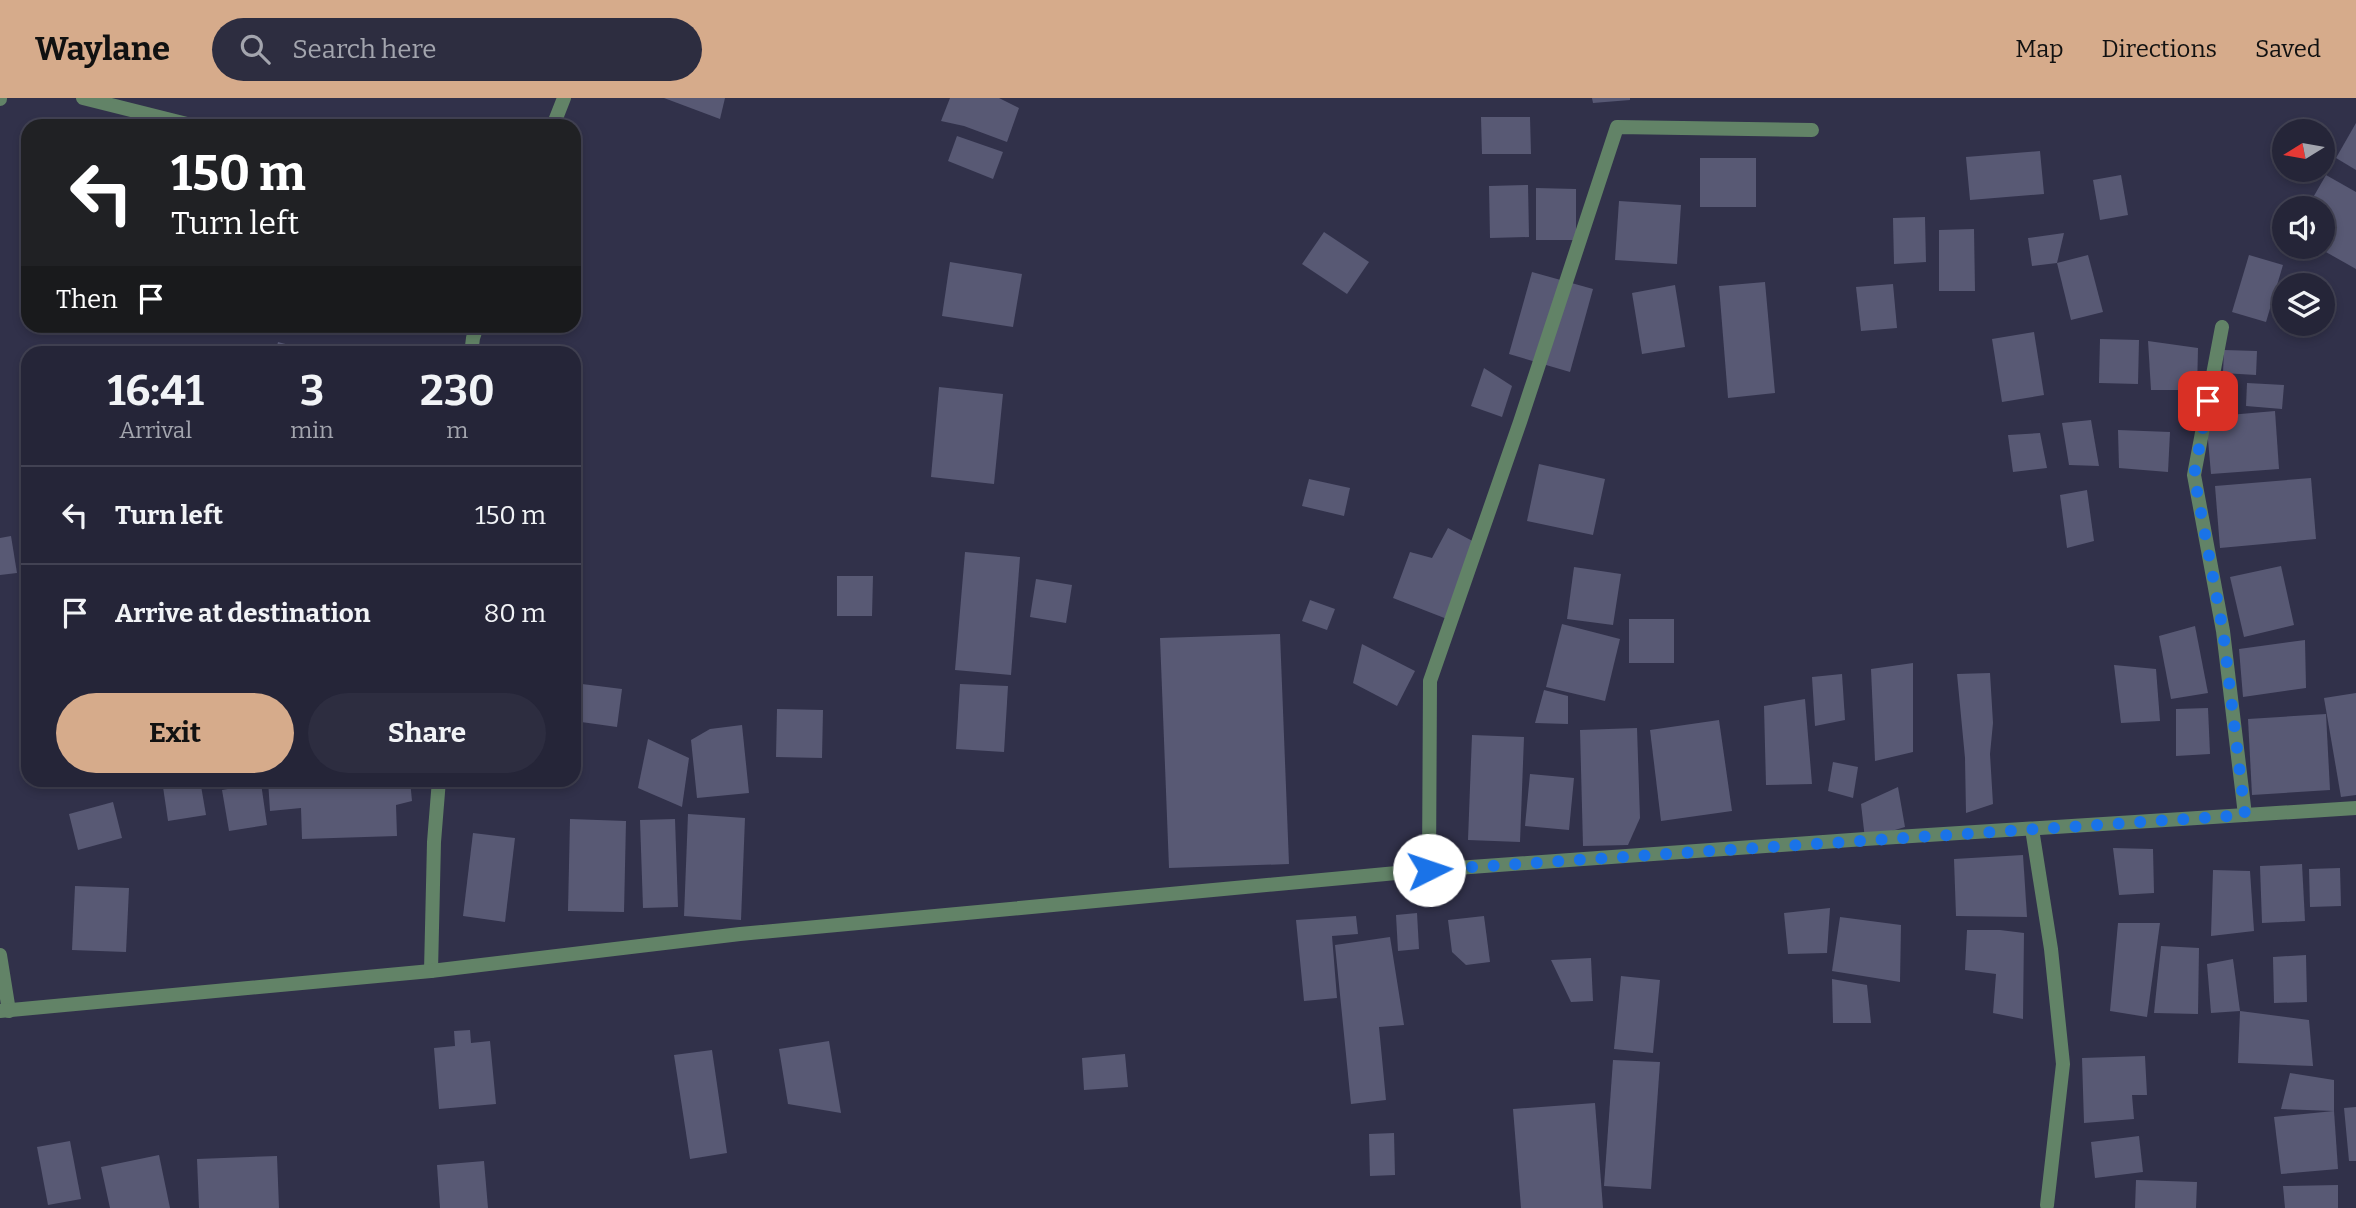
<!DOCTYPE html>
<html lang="en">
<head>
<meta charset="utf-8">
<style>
  body { margin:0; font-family:Bitter,serif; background:#2d2d40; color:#f1f3f6; height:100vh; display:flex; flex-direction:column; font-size:26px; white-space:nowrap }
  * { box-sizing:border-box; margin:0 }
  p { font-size:23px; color:#a3a5ae }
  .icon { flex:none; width:38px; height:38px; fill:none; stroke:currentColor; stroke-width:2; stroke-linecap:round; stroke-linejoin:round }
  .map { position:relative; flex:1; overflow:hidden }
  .panel { position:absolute; left:21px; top:248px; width:560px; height:441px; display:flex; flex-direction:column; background:#252538; border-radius:21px; box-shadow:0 4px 10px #0003,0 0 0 2px #424253 }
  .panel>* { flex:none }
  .top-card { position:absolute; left:21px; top:21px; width:560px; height:214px; border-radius:21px; box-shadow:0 4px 10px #0003,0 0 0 2px #424253; background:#202124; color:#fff; overflow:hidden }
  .needle { width:46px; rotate:259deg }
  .tools { position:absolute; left:2272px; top:21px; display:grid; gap:14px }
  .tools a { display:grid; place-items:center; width:63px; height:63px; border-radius:50%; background:#252538; box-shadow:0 4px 10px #0003,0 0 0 2px #424253; font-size:35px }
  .pin { position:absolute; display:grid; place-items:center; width:60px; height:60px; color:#fff; margin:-30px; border-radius:14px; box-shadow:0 4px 10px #0006 }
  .me { position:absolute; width:77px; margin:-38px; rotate:86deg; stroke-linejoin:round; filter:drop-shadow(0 0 5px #0008) }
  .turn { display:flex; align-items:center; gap:24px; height:147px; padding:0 35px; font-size:32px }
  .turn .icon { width:91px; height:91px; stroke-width:2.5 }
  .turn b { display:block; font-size:49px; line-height:60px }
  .then { display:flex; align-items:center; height:66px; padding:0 35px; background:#0003; gap:14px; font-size:26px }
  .eta { display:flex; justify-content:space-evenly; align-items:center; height:119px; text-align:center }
  .eta b { font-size:42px; font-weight:700; line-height:49px }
  .button { display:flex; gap:14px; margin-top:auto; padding:14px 35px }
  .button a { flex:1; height:80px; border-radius:42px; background:#d6ab8b; color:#111; font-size:28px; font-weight:700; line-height:80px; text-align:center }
  .button a+a { background:#2d2d40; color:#f1f3f6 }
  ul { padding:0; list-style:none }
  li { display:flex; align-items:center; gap:21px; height:98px; padding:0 35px; border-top:2px solid #424253 }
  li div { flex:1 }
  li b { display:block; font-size:26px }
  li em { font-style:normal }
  header { display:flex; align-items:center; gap:42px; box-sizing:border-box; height:98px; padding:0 35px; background:#d6ab8b; color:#111 }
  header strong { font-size:33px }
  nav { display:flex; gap:38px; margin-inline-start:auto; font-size:24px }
  .search { width:490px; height:63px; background:#2d2d40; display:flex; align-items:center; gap:18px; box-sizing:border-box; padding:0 24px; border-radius:38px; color:#a3a5ae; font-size:26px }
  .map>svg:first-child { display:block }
  .building { fill:#585974 }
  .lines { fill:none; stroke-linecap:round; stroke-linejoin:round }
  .lane { stroke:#628367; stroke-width:14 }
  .street { stroke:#628367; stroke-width:14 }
  .route { stroke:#1a73e8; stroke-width:12; stroke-dasharray:0 21.6 }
</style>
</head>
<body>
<header>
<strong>Waylane</strong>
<div class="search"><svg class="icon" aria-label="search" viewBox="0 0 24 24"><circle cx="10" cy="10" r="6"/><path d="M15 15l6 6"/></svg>Search here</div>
<nav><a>Map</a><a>Directions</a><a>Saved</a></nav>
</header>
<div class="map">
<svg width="2356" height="1110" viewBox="0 0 2356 1110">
  <rect width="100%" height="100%" fill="#31314a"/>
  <g class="building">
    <path d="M 664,0 L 725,0 L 720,21 Z"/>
    <path d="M 950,0 L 999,0 L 1019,10 L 1007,44 L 964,28 L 941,23 Z"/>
    <path d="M 1592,0 L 1630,0 L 1630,2 L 1593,5 Z"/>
    <path d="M 1481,19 L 1530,19 L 1531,56 L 1482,56 Z"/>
    <path d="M 2356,25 L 2356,72 L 2336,60 Z"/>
    <path d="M 957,38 L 1003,54 L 993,81 L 948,63 Z"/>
    <path d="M 2040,53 L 2044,96 L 1970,102 L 1966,59 Z"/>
    <rect x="1700" y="60" width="56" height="49"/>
    <path d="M 2121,77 L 2128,117 L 2100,122 L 2093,82 Z"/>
    <path d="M 2326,77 L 2356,94 L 2356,171 L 2317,149 L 2322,149 L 2322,110 L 2307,110 Z"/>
    <path d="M 1528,87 L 1529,139 L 1490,140 L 1489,88 Z"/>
    <path d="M 1536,90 L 1576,91 L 1576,142 L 1536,142 Z"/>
    <path d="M 1619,103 L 1681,107 L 1677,166 L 1615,162 Z"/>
    <path d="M 1925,119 L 1926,164 L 1894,166 L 1893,120 Z"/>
    <path d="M 1974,131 L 1975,193 L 1939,193 L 1939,132 Z"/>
    <path d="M 1324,134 L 1369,164 L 1347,196 L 1302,166 Z"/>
    <path d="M 2064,135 L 2057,165 L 2032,168 L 2028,140 Z"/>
    <path d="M 2088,157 L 2103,214 L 2071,222 L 2057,165 Z"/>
    <path d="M 2249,157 L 2283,167 L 2266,224 L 2232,214 Z"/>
    <path d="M 950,164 L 1022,176 L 1013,229 L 942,218 Z"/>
    <path d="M 1532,174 L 1593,191 L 1570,274 L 1509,256 Z"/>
    <path d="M 1765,184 L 1775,295 L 1728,300 L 1719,188 Z"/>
    <path d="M 1893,186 L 1897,230 L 1861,233 L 1856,189 Z"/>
    <path d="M 1675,187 L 1685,249 L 1642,256 L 1632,195 Z"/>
    <path d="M 2034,234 L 2044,297 L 2002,304 L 1992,241 Z"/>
    <path d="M 2100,241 L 2139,242 L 2138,286 L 2099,285 Z"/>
    <path d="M 2148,243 L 2198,250 L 2197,292 L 2151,292 Z"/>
    <path d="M 278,244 L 319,255 L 319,256 L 275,256 Z"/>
    <path d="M 2224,252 L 2257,253 L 2256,277 L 2223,275 Z"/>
    <path d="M 1484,270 L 1512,288 L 1502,319 L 1471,308 Z"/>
    <path d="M 2247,285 L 2284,287 L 2282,311 L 2246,308 Z"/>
    <path d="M 939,289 L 1003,296 L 994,386 L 931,379 Z"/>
    <path d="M 2275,313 L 2279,371 L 2211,376 L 2206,319 Z"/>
    <path d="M 2091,322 L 2099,368 L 2069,367 L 2062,325 Z"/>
    <path d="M 2118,332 L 2170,334 L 2168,374 L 2119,370 Z"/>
    <path d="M 2040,335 L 2047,370 L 2013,374 L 2008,337 Z"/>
    <path d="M 1539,366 L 1605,381 L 1593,437 L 1527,423 Z"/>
    <path d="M 2311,380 L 2316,441 L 2220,450 L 2215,388 Z"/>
    <path d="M 1309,381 L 1350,390 L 1344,418 L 1302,408 Z"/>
    <path d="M 2087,392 L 2094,443 L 2067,450 L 2060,397 Z"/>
    <path d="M 1448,430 L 1482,448 L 1447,521 L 1393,500 L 1410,454 L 1432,460 Z"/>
    <path d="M 11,438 L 17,475 L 0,477 L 0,440 Z"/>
    <path d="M 965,454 L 1020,459 L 1011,577 L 955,572 Z"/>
    <path d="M 2281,468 L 2294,527 L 2244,539 L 2230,479 Z"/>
    <path d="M 1574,469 L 1621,476 L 1613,527 L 1567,521 Z"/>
    <path d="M 837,478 L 873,478 L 872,518 L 837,518 Z"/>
    <path d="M 1036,481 L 1072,487 L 1066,525 L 1030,519 Z"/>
    <path d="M 1310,502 L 1335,511 L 1327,532 L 1302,523 Z"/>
    <rect x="1629" y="521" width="45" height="44"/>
    <path d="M 1562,526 L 1620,541 L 1605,603 L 1546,589 Z"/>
    <path d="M 2195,528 L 2208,595 L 2171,601 L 2159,538 Z"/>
    <path d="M 1280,536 L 1289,766 L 1169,770 L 1160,540 Z"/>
    <path d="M 2305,542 L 2306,590 L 2243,599 L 2239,551 Z"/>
    <path d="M 1362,546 L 1415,573 L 1397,608 L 1353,585 Z"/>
    <path d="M 1913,565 L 1913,654 L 1875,663 L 1871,571 Z"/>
    <path d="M 2114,567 L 2156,571 L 2160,623 L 2121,625 Z"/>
    <path d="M 1990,575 L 1993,625 L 1990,656 L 1993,706 L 1966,715 L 1965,660 L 1957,576 Z"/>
    <path d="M 1842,576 L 1845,622 L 1815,628 L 1812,579 Z"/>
    <path d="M 574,585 L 622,591 L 617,629 L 574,623 Z"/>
    <path d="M 960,586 L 1008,588 L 1004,654 L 956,651 Z"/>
    <path d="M 1544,592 L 1568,598 L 1568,626 L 1535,625 Z"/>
    <path d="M 2356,595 L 2356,697 L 2341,699 L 2324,600 Z"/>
    <path d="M 1805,601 L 1812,686 L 1766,687 L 1764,608 Z"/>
    <path d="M 2208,610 L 2210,656 L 2176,658 L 2176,611 Z"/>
    <path d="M 777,611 L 823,612 L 822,660 L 776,659 Z"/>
    <path d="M 2326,616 L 2330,692 L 2252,697 L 2248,621 Z"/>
    <path d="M 1719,622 L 1732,713 L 1661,723 L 1650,632 Z"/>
    <path d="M 742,627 L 749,695 L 697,700 L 691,642 L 710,631 Z"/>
    <path d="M 1637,630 L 1640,720 L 1628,747 L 1583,748 L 1580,632 Z"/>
    <path d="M 1472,637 L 1524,639 L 1520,744 L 1468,742 Z"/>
    <path d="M 648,641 L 689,660 L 682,709 L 638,690 Z"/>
    <path d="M 1833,664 L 1858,669 L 1853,700 L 1828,693 Z"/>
    <path d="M 1530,676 L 1574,680 L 1569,732 L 1525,728 Z"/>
    <path d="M 162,682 L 200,682 L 206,717 L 168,723 Z"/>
    <path d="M 268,682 L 410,682 L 412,703 L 396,707 L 397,738 L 302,741 L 301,710 L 270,713 Z"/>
    <path d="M 261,685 L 267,727 L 229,733 L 222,692 Z"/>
    <path d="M 1898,689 L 1905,729 L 1865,741 L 1861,706 Z"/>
    <path d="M 113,704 L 122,740 L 78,752 L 69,716 Z"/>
    <path d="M 688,716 L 745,720 L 741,822 L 684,818 Z"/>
    <path d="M 570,721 L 626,723 L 624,814 L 568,813 Z"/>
    <path d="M 675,721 L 678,809 L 643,810 L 640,722 Z"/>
    <path d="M 473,735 L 515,740 L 505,824 L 463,818 Z"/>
    <path d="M 2113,750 L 2153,751 L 2154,795 L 2119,797 Z"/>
    <path d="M 2023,757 L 2027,819 L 1956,818 L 1954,761 Z"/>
    <path d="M 2302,766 L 2305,823 L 2262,825 L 2260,768 Z"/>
    <path d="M 2340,770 L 2341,808 L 2310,809 L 2309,771 Z"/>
    <path d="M 2213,772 L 2250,773 L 2254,833 L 2211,838 Z"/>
    <path d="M 75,788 L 129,790 L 126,854 L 72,852 Z"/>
    <path d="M 1830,810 L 1827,855 L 1788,856 L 1784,815 Z"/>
    <path d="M 1417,815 L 1419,851 L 1398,853 L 1396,817 Z"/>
    <path d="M 1356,818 L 1358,836 L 1332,838 L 1337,900 L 1304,903 L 1296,822 Z"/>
    <path d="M 1484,818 L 1490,864 L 1466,867 L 1452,854 L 1448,822 Z"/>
    <path d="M 1840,819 L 1901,827 L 1900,884 L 1832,873 Z"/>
    <path d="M 2118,825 L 2160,825 L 2147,919 L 2110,913 Z"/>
    <path d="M 1967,832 L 2000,832 L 2024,835 L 2023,921 L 1993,915 L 1996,876 L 1965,872 Z"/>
    <path d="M 1390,839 L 1404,927 L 1379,929 L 1386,1002 L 1351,1006 L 1335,847 Z"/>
    <path d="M 2161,848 L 2199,850 L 2198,916 L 2154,915 Z"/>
    <path d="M 2306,857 L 2307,904 L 2274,905 L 2273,859 Z"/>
    <path d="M 1591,860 L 1593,903 L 1571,904 L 1551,862 Z"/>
    <path d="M 2233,861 L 2240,913 L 2211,915 L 2207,866 Z"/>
    <path d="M 1621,878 L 1660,882 L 1653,955 L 1614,951 Z"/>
    <path d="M 1832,881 L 1867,887 L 1871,925 L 1833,925 Z"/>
    <path d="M 2240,913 L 2309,922 L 2313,968 L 2238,965 Z"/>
    <path d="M 470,932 L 471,945 L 490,943 L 496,1006 L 439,1011 L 434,950 L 455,948 L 454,933 Z"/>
    <path d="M 829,943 L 841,1015 L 788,1006 L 779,951 Z"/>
    <path d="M 712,952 L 727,1055 L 690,1061 L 674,957 Z"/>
    <path d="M 1125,956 L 1128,989 L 1084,992 L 1082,960 Z"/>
    <path d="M 2145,958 L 2147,997 L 2132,997 L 2134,1021 L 2084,1025 L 2082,960 Z"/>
    <path d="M 1613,962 L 1660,964 L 1651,1091 L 1604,1088 Z"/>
    <path d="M 2290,975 L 2334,982 L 2334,1013 L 2281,1011 Z"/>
    <path d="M 1595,1005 L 1603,1110 L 1521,1110 L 1513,1011 Z"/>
    <path d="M 2356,1009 L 2356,1063 L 2349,1063 L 2344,1010 Z"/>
    <path d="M 2334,1013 L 2338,1071 L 2281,1076 L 2274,1019 Z"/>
    <path d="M 1394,1035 L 1395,1077 L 1370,1078 L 1369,1036 Z"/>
    <path d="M 2139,1038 L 2143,1074 L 2095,1080 L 2091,1044 Z"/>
    <path d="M 70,1043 L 81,1101 L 48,1107 L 37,1049 Z"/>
    <path d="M 159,1057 L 170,1110 L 110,1110 L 101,1069 Z"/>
    <path d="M 277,1058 L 279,1110 L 199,1110 L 197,1061 Z"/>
    <path d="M 484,1063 L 488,1110 L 440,1110 L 437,1067 Z"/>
    <path d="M 2136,1082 L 2197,1084 L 2196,1110 L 2135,1110 Z"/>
    <path d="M 2338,1087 L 2338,1110 L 2285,1110 L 2283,1088 Z"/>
  </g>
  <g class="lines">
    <g class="lane">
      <path d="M 2222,229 L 2194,377 L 2223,533 L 2245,717"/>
      <path d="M 2032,731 L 2051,851 L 2063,966 L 2047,1107"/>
    </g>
    <g class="street">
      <path d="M 83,0 L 195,28"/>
      <path d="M 0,1 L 0,0"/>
      <path d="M 553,28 L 564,0"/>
      <path d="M 471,256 L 473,240 L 477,228"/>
      <path d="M 1429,772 L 1430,583 L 1520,324 L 1617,29 L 1812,32"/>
      <path d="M 0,857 L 9,913"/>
      <path d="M 431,873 L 434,744 L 439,682"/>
      <path d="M 0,913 L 431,873 L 740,836 L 1429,772 L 1865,741 L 2356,710"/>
    </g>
  </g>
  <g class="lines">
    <path class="route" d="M 1429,772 L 2245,717 L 2223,533 L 2194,377 L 2208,303"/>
  </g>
</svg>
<div class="tools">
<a><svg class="needle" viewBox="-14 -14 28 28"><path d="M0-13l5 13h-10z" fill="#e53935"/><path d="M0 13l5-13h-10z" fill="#a3a5ae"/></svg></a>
<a><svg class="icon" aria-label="sound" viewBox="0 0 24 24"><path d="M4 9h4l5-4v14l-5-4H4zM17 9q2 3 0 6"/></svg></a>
<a><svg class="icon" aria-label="layers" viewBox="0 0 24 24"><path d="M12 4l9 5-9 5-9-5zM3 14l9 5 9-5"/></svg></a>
</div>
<div class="pin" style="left:2208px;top:303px;background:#d93025"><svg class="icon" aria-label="arrive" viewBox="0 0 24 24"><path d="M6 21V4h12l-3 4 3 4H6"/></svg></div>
<svg class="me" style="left:1429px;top:772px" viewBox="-20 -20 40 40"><circle r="19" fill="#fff"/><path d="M0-13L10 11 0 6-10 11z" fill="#1a73e8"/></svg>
<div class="top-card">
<div class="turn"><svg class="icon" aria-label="left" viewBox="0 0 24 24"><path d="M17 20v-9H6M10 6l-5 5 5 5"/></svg><div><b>150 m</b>Turn left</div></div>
<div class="then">Then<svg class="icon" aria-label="arrive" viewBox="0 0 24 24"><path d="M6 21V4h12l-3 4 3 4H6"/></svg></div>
</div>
<section class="panel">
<div class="eta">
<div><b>16:41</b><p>Arrival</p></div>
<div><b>3</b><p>min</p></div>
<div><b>230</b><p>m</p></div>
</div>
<ul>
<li><svg class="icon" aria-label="left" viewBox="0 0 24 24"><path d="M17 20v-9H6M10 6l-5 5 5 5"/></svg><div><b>Turn left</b></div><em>150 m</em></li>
<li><svg class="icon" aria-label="arrive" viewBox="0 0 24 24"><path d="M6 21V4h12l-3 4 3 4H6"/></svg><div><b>Arrive at destination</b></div><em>80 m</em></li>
</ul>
<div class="button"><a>Exit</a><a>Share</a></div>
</section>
</div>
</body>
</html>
